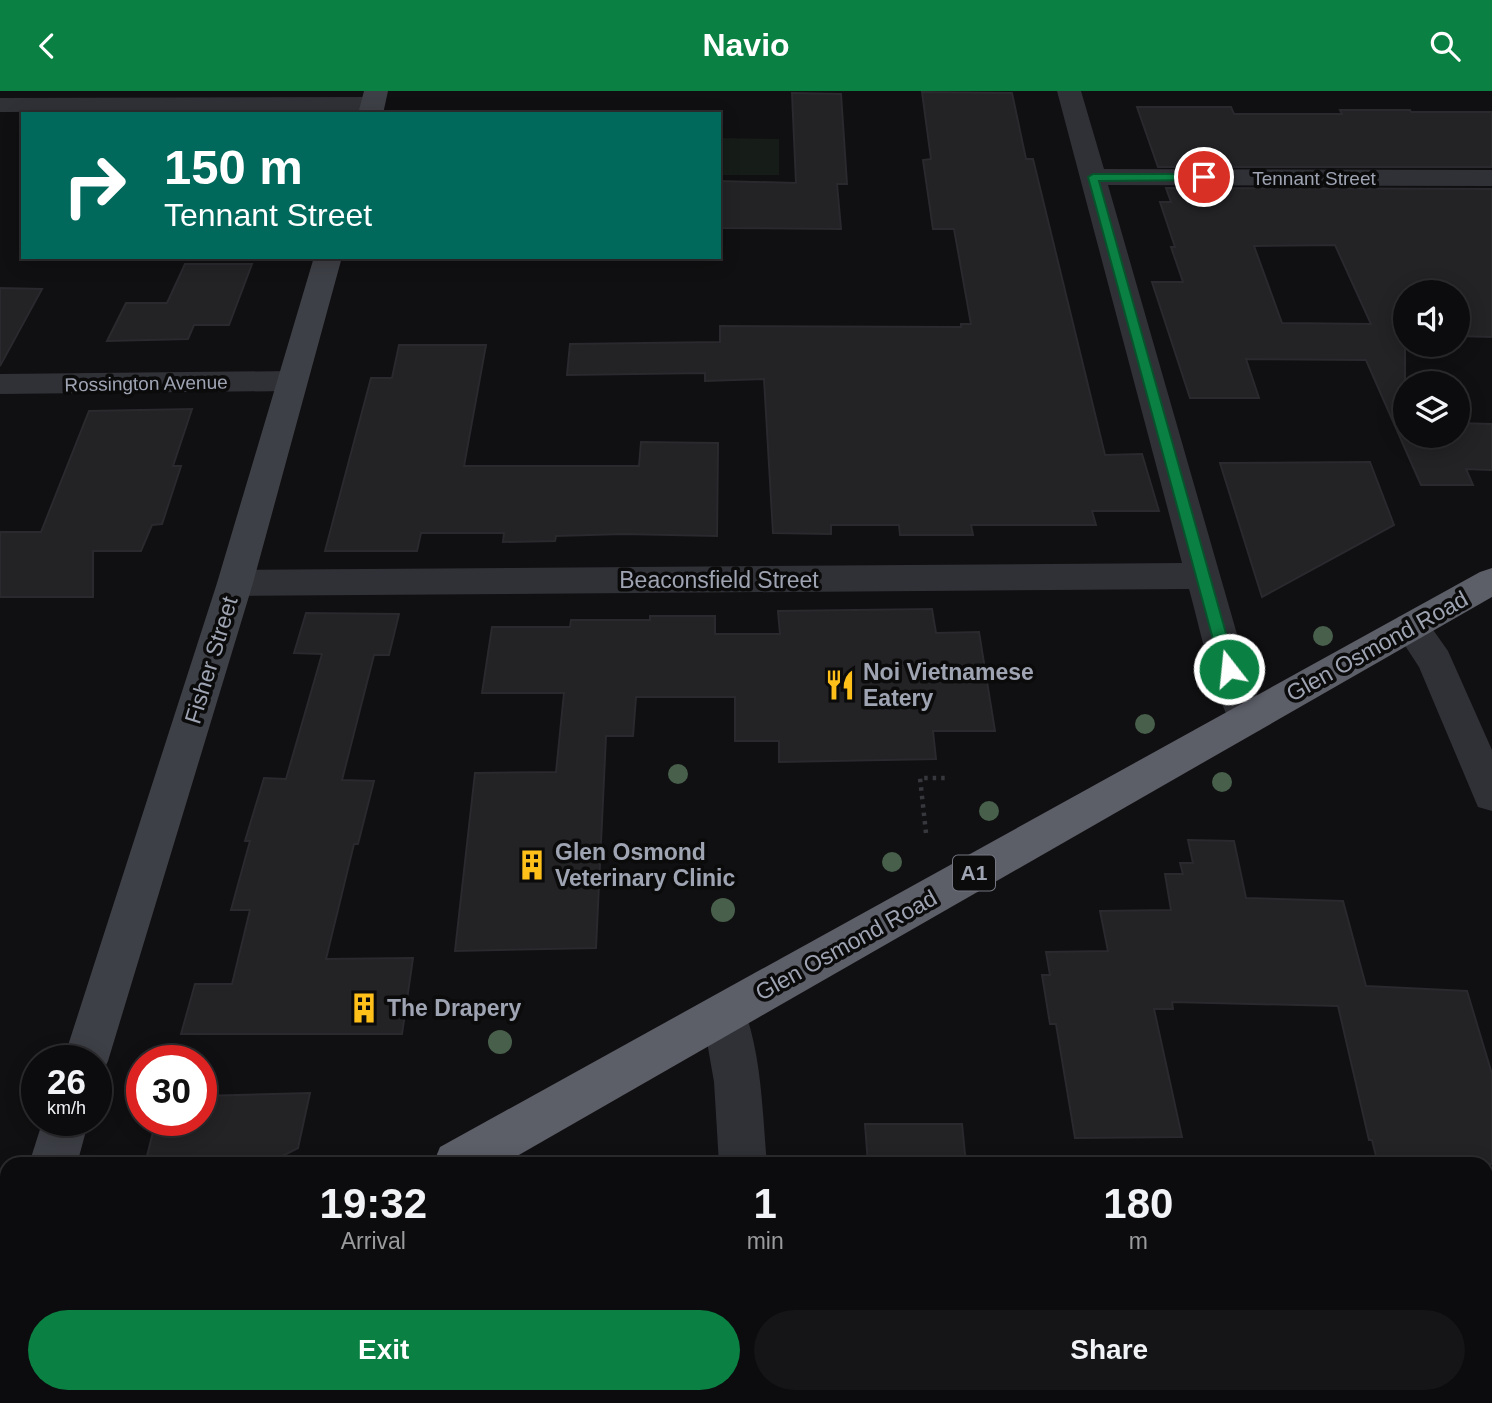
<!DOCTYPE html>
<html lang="en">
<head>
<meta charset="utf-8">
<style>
  body { margin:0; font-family:Arial,sans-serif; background:#151416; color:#f1f3f6; height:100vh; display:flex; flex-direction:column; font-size:26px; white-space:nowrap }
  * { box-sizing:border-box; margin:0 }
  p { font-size:23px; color:#9a9b9d }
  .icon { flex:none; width:38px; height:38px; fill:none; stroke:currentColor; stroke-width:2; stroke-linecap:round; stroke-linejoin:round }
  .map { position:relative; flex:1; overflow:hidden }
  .sheet { position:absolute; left:0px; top:1066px; width:1493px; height:247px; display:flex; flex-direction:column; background:#0c0b0d; border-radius:21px 21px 0 0; box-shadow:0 4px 18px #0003,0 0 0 2px #2c2b2e }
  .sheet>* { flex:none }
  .banner { position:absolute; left:21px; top:21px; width:700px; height:147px; border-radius:0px; box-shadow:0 4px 18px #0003,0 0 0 2px #2c2b2e; background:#00695c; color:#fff; overflow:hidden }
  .fabs { position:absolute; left:1393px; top:189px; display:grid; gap:14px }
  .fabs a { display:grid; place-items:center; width:77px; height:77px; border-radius:50%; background:#0c0b0d; box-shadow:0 4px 18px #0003,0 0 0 2px #2c2b2e; font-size:35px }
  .speed { position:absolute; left:21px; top:954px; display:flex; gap:14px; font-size:35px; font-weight:700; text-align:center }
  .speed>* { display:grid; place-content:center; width:91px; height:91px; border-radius:50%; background:#0c0b0d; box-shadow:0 4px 18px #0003,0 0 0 2px #2c2b2e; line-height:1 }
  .speed small { font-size:18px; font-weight:400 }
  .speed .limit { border:10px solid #d22; background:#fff; color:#111 }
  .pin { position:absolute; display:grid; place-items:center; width:60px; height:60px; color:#fff; margin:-30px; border:4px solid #fff; border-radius:50%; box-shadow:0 2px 7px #0007 }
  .me { position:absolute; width:77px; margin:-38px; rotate:344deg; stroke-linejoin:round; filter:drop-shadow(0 0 5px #0008) }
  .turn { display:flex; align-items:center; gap:24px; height:147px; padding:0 28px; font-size:32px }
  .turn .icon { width:91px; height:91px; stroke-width:2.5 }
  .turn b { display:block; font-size:49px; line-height:60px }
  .eta { display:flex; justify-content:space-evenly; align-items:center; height:119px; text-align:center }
  .eta b { font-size:42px; font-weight:700; line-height:49px }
  .primary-button { display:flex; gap:14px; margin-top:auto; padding:14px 28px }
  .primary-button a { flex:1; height:80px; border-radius:42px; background:#0b8043; color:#fff; font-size:28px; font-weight:700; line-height:80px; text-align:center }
  .primary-button a+a { background:#151416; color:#f1f3f6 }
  header { display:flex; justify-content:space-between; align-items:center; height:91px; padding:0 28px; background:#0b8043; color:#fff; font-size:32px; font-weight:700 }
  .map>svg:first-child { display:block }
  .green { fill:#161c17 }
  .building { fill:#232225; stroke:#2a292d; stroke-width:2; fill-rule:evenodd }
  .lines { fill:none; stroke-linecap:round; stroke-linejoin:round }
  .path { stroke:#36383d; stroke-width:4.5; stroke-dasharray:3.5 5; stroke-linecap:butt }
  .street { fill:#303136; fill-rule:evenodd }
  .secondary { fill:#3e4047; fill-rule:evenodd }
  .highway { fill:#5c5e68; fill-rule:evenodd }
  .tree { fill:#475f4b }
  .route { fill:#0b8043; stroke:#07532c; stroke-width:2 }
  .labels { text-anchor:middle; stroke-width:7; stroke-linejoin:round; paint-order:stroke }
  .far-street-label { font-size:19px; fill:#9fa4b3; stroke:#0b0b0c }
  .shield { fill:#0b0b0c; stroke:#737681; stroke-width:2 }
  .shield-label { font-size:21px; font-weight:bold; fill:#9fa4b3 }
  .street-label { font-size:23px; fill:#9fa4b3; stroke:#0b0b0c }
  .poi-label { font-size:23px; font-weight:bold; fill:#9fa4b3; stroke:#0b0b0c; text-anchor:start }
</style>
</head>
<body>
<header><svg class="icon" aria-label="back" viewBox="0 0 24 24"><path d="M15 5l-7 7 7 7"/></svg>Navio<svg class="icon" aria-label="search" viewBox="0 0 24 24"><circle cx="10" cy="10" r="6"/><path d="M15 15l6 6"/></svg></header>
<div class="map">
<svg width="1492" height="1312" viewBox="0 0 1492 1312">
  <rect width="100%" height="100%" fill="#100f11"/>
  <path class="green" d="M 719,47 L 779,48 L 779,84 L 719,84 Z"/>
  <g class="building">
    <path d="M 922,1 L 1012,2 L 1026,68 L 1033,68 L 1105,364 L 1142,363 L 1159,420 L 1092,420 L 1096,434 L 971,434 L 973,444 L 900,444 L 899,434 L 831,434 L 831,443 L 773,442 L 764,288 L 705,290 L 705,282 L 567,284 L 570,253 L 720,251 L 720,235 L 961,236 L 961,233 L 971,233 L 954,138 L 933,138 L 923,69 L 931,68 Z"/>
    <path d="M 792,2 L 841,3 L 847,93 L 837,93 L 841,138 L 719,137 L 719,90 L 796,92 Z"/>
    <path d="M 1137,16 L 1231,16 L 1234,23 L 1342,23 L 1340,19 L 1410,19 L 1411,21 L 1492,21 L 1492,76 L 1158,76 Z"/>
    <path d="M 1166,97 L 1492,98 L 1492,246 L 1458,245 L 1458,201 L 1405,201 L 1405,345 L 1458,345 L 1458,332 L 1492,333 L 1492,379 L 1466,378 L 1473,394 L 1421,394 L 1366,269 L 1246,268 L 1259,307 L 1190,307 L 1152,191 L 1183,191 L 1171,156 L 1175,156 L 1160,111 L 1171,111 ZM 1335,154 L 1371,233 L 1282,232 L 1254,155 Z"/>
    <path d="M 185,173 L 252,173 L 229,234 L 194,234 L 188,248 L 107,250 L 126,212 L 167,212 Z"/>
    <path d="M 0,197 L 42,198 L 0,275 Z"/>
    <path d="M 399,254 L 486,254 L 464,375 L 639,375 L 641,351 L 718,352 L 717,445 L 623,443 L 556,445 L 555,450 L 503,451 L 504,442 L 421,442 L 417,460 L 325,460 L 371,287 L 392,287 Z"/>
    <path d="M 192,318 L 173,375 L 181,375 L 162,433 L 152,434 L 141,460 L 93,460 L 93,506 L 0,506 L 0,441 L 41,441 L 89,320 Z"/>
    <path d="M 1370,371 L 1394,434 L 1262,506 L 1220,372 Z"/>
    <path d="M 932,518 L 936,542 L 979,541 L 995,640 L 933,640 L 936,668 L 779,671 L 779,650 L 735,650 L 735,606 L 636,606 L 633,645 L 606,645 L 596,857 L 455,860 L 475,682 L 556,681 L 564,602 L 482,602 L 492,536 L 570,536 L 571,529 L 650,529 L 650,525 L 715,525 L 715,543 L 780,543 L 778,520 Z"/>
    <path d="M 306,522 L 399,523 L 389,564 L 374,564 L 342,689 L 374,690 L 358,753 L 354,753 L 326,868 L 413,867 L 402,943 L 181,943 L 195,893 L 232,893 L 250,819 L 231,819 L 250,750 L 245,750 L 264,687 L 286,688 L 322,563 L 294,562 Z"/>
    <path d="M 1188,749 L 1234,750 L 1246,807 L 1343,810 L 1366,895 L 1467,900 L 1492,983 L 1492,1073 L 1378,1073 L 1372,1049 L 1369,1049 L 1338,915 L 1172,911 L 1173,918 L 1154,918 L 1182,1046 L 1075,1047 L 1056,933 L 1050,933 L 1042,884 L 1050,884 L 1046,861 L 1108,860 L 1100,820 L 1171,819 L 1165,783 L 1183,783 L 1180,772 L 1193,772 Z"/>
    <path d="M 310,1002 L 298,1057 L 267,1073 L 145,1073 L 156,1029 L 201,1029 L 201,1005 Z"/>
    <path d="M 865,1033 L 962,1033 L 966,1073 L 868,1073 Z"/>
  </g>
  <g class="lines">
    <path class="path" d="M 926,742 L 920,687 L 949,687"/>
    <g class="street">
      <path d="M 1057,0 L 1081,0 L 1104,78 L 1492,79 L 1492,95 L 1108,94 L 1247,578 L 1266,628 L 1260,639 L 1247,643 L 1234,639 C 1211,595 1202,545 1189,498 L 235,505 L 223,501 L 217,492 L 223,483 L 235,479 L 1182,472 Z"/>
      <path d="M 373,6 L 382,8 L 385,13 L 382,18 L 373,20 L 0,21 L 0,7 Z"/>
      <path d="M 292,280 L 303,283 L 307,290 L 303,297 L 292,300 L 0,303 L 0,283 Z"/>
      <path d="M 1411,522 L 1424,526 L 1448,560 L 1492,659 L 1492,720 L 1478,716 L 1419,576 L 1393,536 L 1398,526 Z"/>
      <path d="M 724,902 L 740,908 C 762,958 762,1019 767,1073 L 719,1073 L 714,991 L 702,922 L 708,908 Z"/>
      <rect x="720" y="1306" width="52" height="6"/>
    </g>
    <g class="secondary">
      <path d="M 364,0 L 388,0 L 383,23 L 358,23 Z"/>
      <path d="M 314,166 L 342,166 L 253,492 L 108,970 L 101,985 L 96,987 L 96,970 L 63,970 L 217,492 Z"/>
      <path d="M 43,1029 L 89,1029 L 77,1073 L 29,1073 Z"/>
    </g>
    <g class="highway">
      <path d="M 1492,477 L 1492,506 L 503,1073 L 433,1073 L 440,1056 L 1480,481 Z"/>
      <path d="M 7,1306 L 69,1306 L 67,1312 L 5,1312 Z"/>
    </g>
  </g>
  <g class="tree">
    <circle cx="1323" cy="545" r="10"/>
    <circle cx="1145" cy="633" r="10"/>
    <circle cx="678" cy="683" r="10"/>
    <circle cx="1222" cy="691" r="10"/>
    <circle cx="989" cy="720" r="10"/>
    <circle cx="892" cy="771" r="10"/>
    <circle cx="723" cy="819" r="12"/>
    <circle cx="500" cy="951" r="12"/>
  </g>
  <path class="route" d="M 1204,83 L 1209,86 L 1208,89 L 1099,90 L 1236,578 L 1229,584 L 1221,578 L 1088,86 L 1093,83 Z"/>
  <defs>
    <g id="restaurant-bare" transform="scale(2.415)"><path d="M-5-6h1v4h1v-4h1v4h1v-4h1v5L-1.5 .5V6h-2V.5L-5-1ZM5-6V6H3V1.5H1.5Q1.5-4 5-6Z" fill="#ffc01a" stroke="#0b0b0c" stroke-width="2.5" paint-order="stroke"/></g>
    <g id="building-bare" transform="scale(2.415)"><path d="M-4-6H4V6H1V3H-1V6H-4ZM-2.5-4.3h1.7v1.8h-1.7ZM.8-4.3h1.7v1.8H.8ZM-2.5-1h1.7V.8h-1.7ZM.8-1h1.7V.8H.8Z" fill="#ffc01a" stroke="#0b0b0c" stroke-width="2.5" paint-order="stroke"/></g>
  </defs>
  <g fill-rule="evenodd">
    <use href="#restaurant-bare" x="840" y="594"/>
    <use href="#building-bare" x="532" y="774"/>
    <use href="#building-bare" x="364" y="917"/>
  </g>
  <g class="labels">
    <g class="far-street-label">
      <text x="1314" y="94">Tennant Street</text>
      <text transform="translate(146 292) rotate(-1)" y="7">Rossington Avenue</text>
    </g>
    <rect class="shield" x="953" y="764.5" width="42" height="35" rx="5"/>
    <g class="shield-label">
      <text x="974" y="789">A1</text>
    </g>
    <g class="street-label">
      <text x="719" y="497">Beaconsfield Street</text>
      <text transform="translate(1377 555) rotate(-29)" y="8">Glen Osmond Road</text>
      <text transform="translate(211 569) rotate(-73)" y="8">Fisher Street</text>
      <text transform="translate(846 854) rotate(-29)" y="8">Glen Osmond Road</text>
    </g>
    <g class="poi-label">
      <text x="863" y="589">Noi Vietnamese<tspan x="863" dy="26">Eatery</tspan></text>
      <text x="555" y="769">Glen Osmond<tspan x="555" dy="26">Veterinary Clinic</tspan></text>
      <text x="387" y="925">The Drapery</text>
    </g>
  </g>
</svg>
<div class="fabs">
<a><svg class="icon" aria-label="sound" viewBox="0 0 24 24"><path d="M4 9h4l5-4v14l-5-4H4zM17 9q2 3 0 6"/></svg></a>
<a><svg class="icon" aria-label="layers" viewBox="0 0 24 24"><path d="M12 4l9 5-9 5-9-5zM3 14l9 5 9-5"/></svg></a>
</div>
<div class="speed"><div>26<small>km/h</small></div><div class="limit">30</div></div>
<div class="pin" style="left:1204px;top:86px;background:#d93025"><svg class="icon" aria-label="arrive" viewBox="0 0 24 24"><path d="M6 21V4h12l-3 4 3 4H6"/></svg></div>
<svg class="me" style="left:1229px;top:578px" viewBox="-20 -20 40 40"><circle r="17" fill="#0b8043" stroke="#fff" stroke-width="3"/><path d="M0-11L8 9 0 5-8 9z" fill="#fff"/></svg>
<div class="banner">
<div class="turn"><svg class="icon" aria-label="right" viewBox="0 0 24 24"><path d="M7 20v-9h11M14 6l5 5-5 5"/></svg><div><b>150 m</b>Tennant Street</div></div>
</div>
<section class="sheet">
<div class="eta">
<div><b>19:32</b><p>Arrival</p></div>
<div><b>1</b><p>min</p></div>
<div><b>180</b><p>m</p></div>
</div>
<div class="primary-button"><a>Exit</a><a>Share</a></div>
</section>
</div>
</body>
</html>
